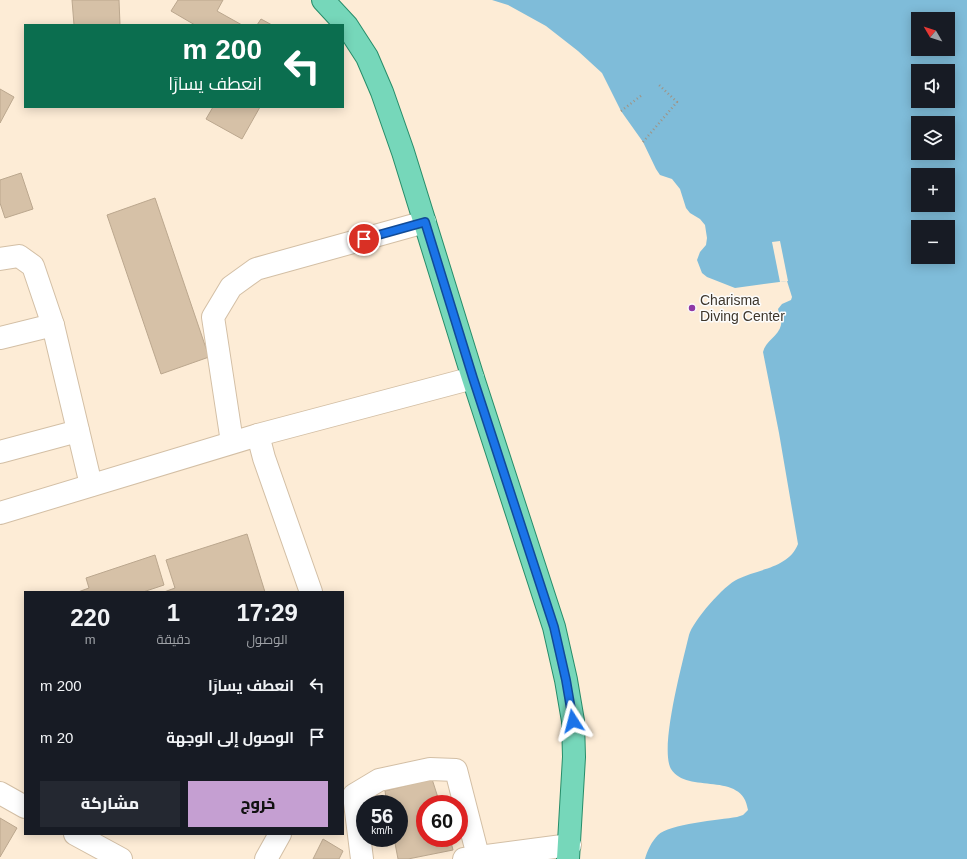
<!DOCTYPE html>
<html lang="ar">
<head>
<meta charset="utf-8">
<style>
  body { margin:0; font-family:Arial,Cairo,sans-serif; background:#242831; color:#f1f3f6; direction:rtl; height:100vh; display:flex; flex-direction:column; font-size:15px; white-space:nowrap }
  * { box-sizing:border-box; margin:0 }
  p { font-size:13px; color:#9ea1a6 }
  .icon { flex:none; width:22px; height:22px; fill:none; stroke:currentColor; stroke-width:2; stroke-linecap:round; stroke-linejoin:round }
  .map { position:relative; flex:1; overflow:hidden; direction:ltr }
  .side { position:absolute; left:24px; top:591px; width:320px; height:244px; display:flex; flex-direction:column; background:#171b24; border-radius:0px; box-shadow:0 2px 10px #0003; direction:rtl }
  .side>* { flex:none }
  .banner { position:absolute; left:24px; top:24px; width:320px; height:84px; border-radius:0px; box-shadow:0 2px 10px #0003; direction:rtl; background:#0b6e4f; color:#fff; overflow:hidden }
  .needle { width:26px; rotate:309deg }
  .fabs { position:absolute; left:911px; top:12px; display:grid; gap:8px }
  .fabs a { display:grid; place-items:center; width:44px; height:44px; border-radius:0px; background:#171b24; box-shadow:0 2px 10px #0003; font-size:20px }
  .speed { position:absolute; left:356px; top:795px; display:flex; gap:8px; font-size:20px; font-weight:700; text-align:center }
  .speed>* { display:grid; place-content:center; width:52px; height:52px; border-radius:50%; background:#171b24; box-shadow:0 2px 10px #0003; line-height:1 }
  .speed small { font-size:10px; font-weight:400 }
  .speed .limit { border:6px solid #d22; background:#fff; color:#111 }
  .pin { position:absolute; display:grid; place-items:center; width:34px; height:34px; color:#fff; margin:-17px; border:2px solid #fff; border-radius:50%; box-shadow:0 1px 4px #0007 }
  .me { position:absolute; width:44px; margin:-22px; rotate:351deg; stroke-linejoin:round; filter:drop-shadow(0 0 3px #0008) }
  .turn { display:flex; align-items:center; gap:14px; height:84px; padding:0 16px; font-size:18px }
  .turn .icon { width:52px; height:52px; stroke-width:2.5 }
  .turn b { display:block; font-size:28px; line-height:34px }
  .eta { display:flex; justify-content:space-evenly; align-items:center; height:68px; text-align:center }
  .eta b { font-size:24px; font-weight:800; line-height:28px }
  .primary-button { display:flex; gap:8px; margin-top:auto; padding:8px 16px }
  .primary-button a { flex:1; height:46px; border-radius:0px; background:#c59fd2; color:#111; font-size:16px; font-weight:800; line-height:46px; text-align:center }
  .primary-button a+a { background:#242831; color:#f1f3f6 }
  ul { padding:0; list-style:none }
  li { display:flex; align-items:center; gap:12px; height:52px; padding:0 16px }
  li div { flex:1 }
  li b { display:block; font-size:15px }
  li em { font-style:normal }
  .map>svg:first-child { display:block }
  .water { fill:#7fbcd9; fill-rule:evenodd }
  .pier { fill:#fdecd6 }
  .building { fill:#d6c1a7; stroke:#bba78e }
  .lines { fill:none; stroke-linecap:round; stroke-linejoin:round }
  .minor-casing { stroke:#d3bfa5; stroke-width:24 }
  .major-casing { stroke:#278d6a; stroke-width:24 }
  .path { stroke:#a09383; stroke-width:2.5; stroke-dasharray:1 3; stroke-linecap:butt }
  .minor { stroke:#fff; stroke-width:22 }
  .major { stroke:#76d7ba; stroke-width:22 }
  .route-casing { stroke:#114b97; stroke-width:10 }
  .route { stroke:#1a73e8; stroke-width:7 }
  .poi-dot { fill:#9039a6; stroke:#fcfcfc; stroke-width:1.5 }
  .labels { text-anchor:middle; stroke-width:3; stroke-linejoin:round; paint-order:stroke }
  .poi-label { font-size:14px; fill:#3e362b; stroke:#fcfcfc; text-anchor:start }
</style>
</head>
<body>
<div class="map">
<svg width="967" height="859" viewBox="0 0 967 859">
  <rect width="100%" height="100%" fill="#fdecd6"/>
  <path class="water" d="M 492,0 L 967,0 L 967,859 L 645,859 C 647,851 652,841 658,835 C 669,824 719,820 737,817 L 743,815 L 748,810 C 743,770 687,795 671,769 C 659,748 683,661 689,635 C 693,621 724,585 738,579 C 758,569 789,568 798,544 L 779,433 L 763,352 C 765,341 779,336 781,325 C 782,320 779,313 778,309 L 782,304 L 791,300 L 792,297 L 787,281 L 735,288 L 707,277 L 702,273 L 697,260 L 700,252 L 706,245 L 707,238 L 705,225 L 700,219 L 690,213 L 686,208 L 680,189 L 672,179 L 660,175 L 656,169 L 643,142 L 621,111 L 602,73 L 578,51 L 546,26 L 508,5 ZM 918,19 L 948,19 L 948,49 L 918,49 ZM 918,71 L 948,71 L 948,101 L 918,101 ZM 918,123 L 948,123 L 948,153 L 918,153 ZM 918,175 L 948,175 L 948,205 L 918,205 ZM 918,227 L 948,227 L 948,257 L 918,257 Z"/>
  <path class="pier" d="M 780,241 L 788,281 L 780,282 L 772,242 Z"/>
  <g class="building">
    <path d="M 72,0 L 119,0 L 120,25 L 74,25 Z"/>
    <path d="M 178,0 L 223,0 L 217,11 L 242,25 L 195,25 L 171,11 Z"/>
    <path d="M 261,19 L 272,25 L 257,25 Z"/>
    <path d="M 0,89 L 14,97 L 0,123 Z"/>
    <path d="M 213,107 L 260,107 L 242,139 L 206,119 Z"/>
    <path d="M 21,173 L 33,209 L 5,218 L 0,203 L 0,180 Z"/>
    <path d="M 155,198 L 209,357 L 161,374 L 107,215 Z"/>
    <path d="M 247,534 L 265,592 L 164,592 L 175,588 L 166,560 Z"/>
    <path d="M 155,555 L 164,585 L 143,592 L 78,592 L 89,588 L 86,578 Z"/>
    <path d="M 432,779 L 440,804 L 425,804 L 425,838 L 450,838 L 453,850 L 408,859 L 398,859 L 394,838 L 399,838 L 399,804 L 387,804 L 385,791 Z"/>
    <path d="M 0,818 L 17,828 L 0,857 Z"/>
    <path d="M 323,839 L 343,851 L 339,859 L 313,859 Z"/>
  </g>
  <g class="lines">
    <g class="minor-casing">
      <g id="minor">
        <path d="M 0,259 L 19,256 L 33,266 L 53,325 L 91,485"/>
        <path d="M 0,338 L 53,325"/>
        <path d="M 258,435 L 264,458 L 311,592"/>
        <path d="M 232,442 L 213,317 L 231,287 L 256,269 L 425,222"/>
        <path d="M 0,452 L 78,431"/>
        <path d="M 0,513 L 258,435 L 473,378"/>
        <path d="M 0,793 L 25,807"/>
        <path d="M 75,834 L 121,859"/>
        <path d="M 266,859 L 280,834"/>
        <path d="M 362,859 L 354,795 L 379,780 L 430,769 L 456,770 L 478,856"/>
        <path d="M 464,859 L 570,845"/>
      </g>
    </g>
    <g class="major-casing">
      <path id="major" d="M 323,0 L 347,26 L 367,57 L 382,92 L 403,152 L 473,378 L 554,627 L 566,680 L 573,721 L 574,757 L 568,859"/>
    </g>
    <g class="path">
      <path d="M 621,111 L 642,95"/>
      <path d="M 643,142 L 677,102 L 658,84"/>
    </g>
    <use href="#minor" class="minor"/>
    <use href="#major" class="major"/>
  </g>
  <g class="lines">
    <g class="route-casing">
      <path id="route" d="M 364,239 L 425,222 L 473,378 L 554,627 L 566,680 L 573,721"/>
    </g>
    <use href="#route" class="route"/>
  </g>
  <circle class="poi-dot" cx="692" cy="308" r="4"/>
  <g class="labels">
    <g class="poi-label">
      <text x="700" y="305">Charisma<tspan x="700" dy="16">Diving Center</tspan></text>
    </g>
  </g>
</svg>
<div class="fabs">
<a><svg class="needle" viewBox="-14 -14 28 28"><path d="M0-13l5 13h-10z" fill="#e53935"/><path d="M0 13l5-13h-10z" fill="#9ea1a6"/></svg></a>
<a><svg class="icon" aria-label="sound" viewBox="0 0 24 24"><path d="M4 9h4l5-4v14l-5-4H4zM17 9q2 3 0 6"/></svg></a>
<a><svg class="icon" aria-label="layers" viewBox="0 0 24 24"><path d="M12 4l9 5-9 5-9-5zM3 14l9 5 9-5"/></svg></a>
<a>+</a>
<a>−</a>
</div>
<div class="speed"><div>56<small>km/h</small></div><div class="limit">60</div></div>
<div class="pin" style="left:364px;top:239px;background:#d93025"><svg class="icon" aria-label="arrive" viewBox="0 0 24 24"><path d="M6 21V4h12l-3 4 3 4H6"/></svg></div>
<svg class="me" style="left:573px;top:721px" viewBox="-20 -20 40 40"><path d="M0-17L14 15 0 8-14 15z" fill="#1a73e8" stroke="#fff" stroke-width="4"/></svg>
<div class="banner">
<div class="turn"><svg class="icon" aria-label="left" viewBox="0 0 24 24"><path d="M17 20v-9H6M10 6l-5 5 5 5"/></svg><div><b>200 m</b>انعطف يسارًا</div></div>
</div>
<section class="side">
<div class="eta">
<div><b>17:29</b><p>الوصول</p></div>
<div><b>1</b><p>دقيقة</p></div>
<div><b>220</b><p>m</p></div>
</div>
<ul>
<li><svg class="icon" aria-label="left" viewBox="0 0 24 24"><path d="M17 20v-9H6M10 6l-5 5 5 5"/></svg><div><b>انعطف يسارًا</b></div><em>200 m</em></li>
<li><svg class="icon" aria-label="arrive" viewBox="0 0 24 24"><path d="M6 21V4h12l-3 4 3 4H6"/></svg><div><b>الوصول إلى الوجهة</b></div><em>20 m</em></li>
</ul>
<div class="primary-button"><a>خروج</a><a>مشاركة</a></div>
</section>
</div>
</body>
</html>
